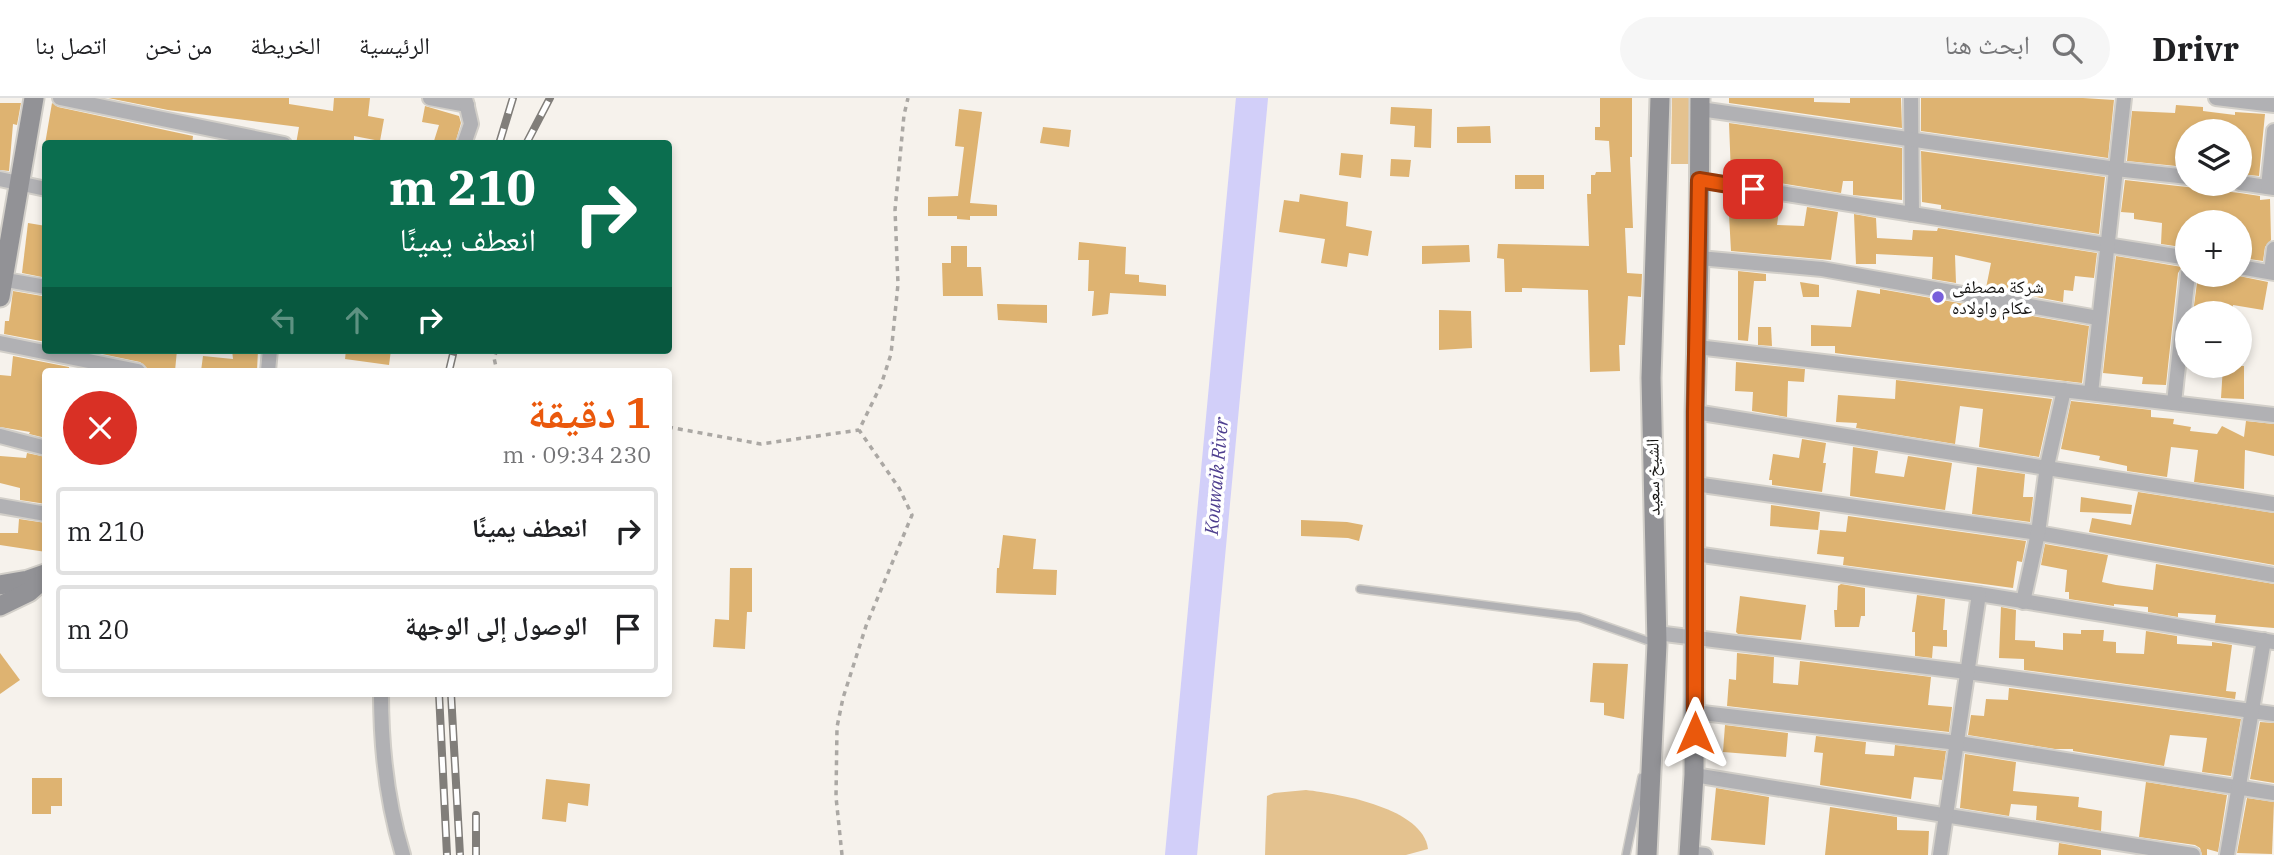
<!DOCTYPE html>
<html lang="ar">
<head>
<meta charset="utf-8">
<style>
  body { margin:0; font-family:"IBM Plex Serif","Noto Naskh Arabic",serif; background:#f6f6f6; color:#202124; direction:rtl; height:100vh; display:flex; flex-direction:column; font-size:26px; white-space:nowrap }
  * { box-sizing:border-box; margin:0 }
  p { font-size:23px; color:#757577 }
  .icon { flex:none; width:38px; height:38px; fill:none; stroke:currentColor; stroke-width:2; stroke-linecap:round; stroke-linejoin:round }
  .map { position:relative; flex:1; overflow:hidden; direction:ltr }
  .sheet { position:absolute; left:42px; top:270px; width:630px; height:329px; display:flex; flex-direction:column; background:#fff; border-radius:7px; box-shadow:0 4px 10px #0003; direction:rtl }
  .sheet>* { flex:none }
  .top-card { position:absolute; left:42px; top:42px; width:630px; height:214px; border-radius:7px; box-shadow:0 4px 10px #0003; direction:rtl; background:#0b6e4f; color:#fff; overflow:hidden }
  .fabs { position:absolute; left:2175px; top:21px; display:grid; gap:14px }
  .fabs a { display:grid; place-items:center; width:77px; height:77px; border-radius:50%; background:#fff; box-shadow:0 4px 10px #0003; font-size:35px }
  .pin { position:absolute; display:grid; place-items:center; width:60px; height:60px; color:#fff; margin:-30px; border-radius:14px; box-shadow:0 4px 10px #0006 }
  .me { position:absolute; width:77px; margin:-38px; rotate:0deg; stroke-linejoin:round; filter:drop-shadow(0 0 5px #0008) }
  .turn { display:flex; align-items:center; gap:24px; height:147px; padding:0 21px; font-size:32px }
  .turn .icon { width:91px; height:91px; stroke-width:2.5 }
  .turn b { display:block; font-size:49px; line-height:60px }
  .lanes { display:flex; align-items:center; height:66px; padding:0 21px; background:#0003; justify-content:center; gap:35px; direction:ltr }
  .lanes .off { opacity:.35 }
  .round { display:grid; place-items:center; flex:none; width:74px; height:74px; border-radius:37px; background:#f6f6f6 }
  .headline { display:flex; align-items:center; justify-content:space-between; height:119px; padding:0 21px }
  h1 { font-size:42px; font-weight:700; line-height:52px; color:#ea580c }
  ul { padding:0; list-style:none }
  li { display:flex; align-items:center; gap:21px; height:88px; margin:0 14px 10px; padding:0 7px; border:4px solid #e0e0e0; border-radius:7px }
  li div { flex:1 }
  li b { display:block; font-size:26px }
  li em { font-style:normal }
  header { display:flex; align-items:center; gap:42px; box-sizing:border-box; height:98px; padding:0 35px; background:#fff; border-bottom:2px solid #e0e0e0 }
  header strong { font-size:33px }
  nav { display:flex; gap:38px; margin-inline-start:auto; font-size:24px }
  .search { width:490px; height:63px; background:#f6f6f6; display:flex; align-items:center; gap:18px; box-sizing:border-box; padding:0 24px; border-radius:38px; color:#757577; font-size:26px }
  .map>svg:first-child { display:block }
  .green { fill:#e4c28f }
  .lines { fill:none; stroke-linecap:round; stroke-linejoin:round }
  .river { stroke:#d2cff9; stroke-width:32 }
  .building { fill:#deb371 }
  .lane-casing { stroke:#d2cfc9; stroke-width:10 }
  .street-casing { stroke:#d2cfc9; stroke-width:18 }
  .secondary-casing { stroke:#d2cfc9; stroke-width:23 }
  .path { stroke:#aba8a4; stroke-width:3.5; stroke-dasharray:5 5; stroke-linecap:butt }
  .lane { stroke:#b1b1b4; stroke-width:7 }
  .street { stroke:#b1b1b4; stroke-width:14 }
  .secondary { stroke:#929296; stroke-width:19 }
  .rail-casing { stroke:#817e7a; stroke-width:8 }
  .rail { stroke:#fff; stroke-width:5; stroke-dasharray:16; stroke-linecap:butt }
  .route-casing { stroke:#983908; stroke-width:18 }
  .route { stroke:#ea580c; stroke-width:12 }
  .poi-dot { fill:#7860db; stroke:#fff; stroke-width:2.5 }
  .labels { text-anchor:middle; stroke-width:7; stroke-linejoin:round; paint-order:stroke }
  .poi-label { font-size:18px; fill:#171614; stroke:#fff; text-anchor:start }
  .street-label { font-size:18px; fill:#171614; stroke:#fff }
  .water-label { font-size:19px; font-style:italic; fill:#4d3e8e; stroke:#fff }
</style>
</head>
<body>
<header>
<strong>Drivr</strong>
<div class="search"><svg class="icon" aria-label="search" viewBox="0 0 24 24"><circle cx="10" cy="10" r="6"/><path d="M15 15l6 6"/></svg>ابحث هنا</div>
<nav><a>الرئيسية</a><a>الخريطة</a><a>من نحن</a><a>اتصل بنا</a></nav>
</header>
<div class="map">
<svg width="2274" height="757" viewBox="0 0 2274 757">
  <rect width="100%" height="100%" fill="#f6f2ec"/>
  <g class="green">
    <path d="M 1672,0 L 1691,0 L 1691,66 L 1671,66 Z"/>
    <path d="M 1306,692 C 1340,696 1423,710 1428,751 L 1406,757 L 1265,757 L 1267,698 L 1274,695 Z"/>
  </g>
  <g class="lines">
    <path class="river" d="M 1181,757 L 1252,0"/>
  </g>
  <g class="building">
    <path d="M 108,0 L 289,0 L 289,6 L 333,13 L 334,0 L 370,0 L 368,18 L 384,21 L 380,43 L 354,38 L 354,46 L 296,46 L 299,29 L 168,12 Z"/>
    <path d="M 1600,0 L 1632,0 L 1632,59 L 1630,59 L 1633,130 L 1625,130 L 1627,175 L 1642,176 L 1641,199 L 1628,198 L 1625,247 L 1619,247 L 1620,273 L 1590,274 L 1588,192 L 1522,190 L 1522,194 L 1505,194 L 1504,161 L 1497,160 L 1498,146 L 1589,148 L 1587,96 L 1591,96 L 1591,77 L 1595,77 L 1596,74 L 1611,74 L 1609,43 L 1595,42 L 1595,29 L 1600,29 Z"/>
    <path d="M 1729,0 L 1814,0 L 1814,4 L 1850,5 L 1850,0 L 1901,0 L 1902,30 L 1729,5 Z"/>
    <path d="M 1921,0 L 2083,0 L 2114,2 L 2108,60 L 1921,33 Z"/>
    <path d="M 0,5 L 21,5 L 17,27 L 13,26 L 9,73 L 0,72 Z"/>
    <path d="M 52,5 L 58,9 L 193,38 L 192,46 L 45,46 Z"/>
    <path d="M 2176,7 L 2203,9 L 2203,13 L 2235,17 L 2235,14 L 2265,16 L 2259,78 L 2240,76 L 2240,33 L 2188,33 L 2188,37 L 2185,37 L 2186,69 L 2127,63 L 2132,13 L 2175,15 Z"/>
    <path d="M 425,8 L 459,18 L 461,25 L 455,46 L 433,46 L 439,27 L 422,24 Z"/>
    <path d="M 1391,9 L 1432,11 L 1431,50 L 1414,49 L 1415,28 L 1390,26 Z"/>
    <path d="M 959,11 L 982,14 L 970,105 L 997,107 L 997,118 L 970,118 L 970,122 L 957,121 L 957,118 L 928,118 L 928,99 L 958,98 L 964,49 L 955,48 Z"/>
    <path d="M 1729,25 L 1902,50 L 1902,102 L 1853,97 L 1853,83 L 1843,83 L 1841,95 L 1731,77 Z"/>
    <path d="M 1490,28 L 1491,45 L 1457,45 L 1457,29 Z"/>
    <path d="M 1043,29 L 1071,32 L 1069,49 L 1040,45 Z"/>
    <path d="M 1921,53 L 2105,79 L 2099,136 L 1941,111 L 1941,107 L 1922,104 Z"/>
    <path d="M 1341,55 L 1363,57 L 1361,80 L 1339,77 Z"/>
    <path d="M 1391,61 L 1411,62 L 1409,79 L 1390,78 Z"/>
    <rect x="1515" y="77" width="29" height="14"/>
    <path d="M 2125,82 L 2240,95 L 2260,98 L 2260,102 L 2270,101 L 2271,142 L 2265,149 L 2263,163 L 2249,161 L 2250,145 L 2240,144 L 2240,124 L 2188,124 L 2188,150 L 2161,146 L 2162,125 L 2134,121 L 2134,115 L 2121,114 Z"/>
    <path d="M 1300,96 L 1348,104 L 1346,128 L 1372,133 L 1368,158 L 1349,155 L 1347,169 L 1321,165 L 1325,141 L 1279,134 L 1284,102 L 1299,104 Z"/>
    <path d="M 1731,97 L 1780,105 L 1777,127 L 1804,128 L 1807,109 L 1838,114 L 1831,162 L 1731,153 L 1729,117 Z"/>
    <path d="M 1854,116 L 1876,120 L 1877,140 L 1912,142 L 1913,132 L 1937,133 L 1938,130 L 2097,155 L 2094,180 L 2075,178 L 2073,193 L 2064,192 L 2063,204 L 1986,190 L 1991,165 L 1955,157 L 1956,185 L 1932,181 L 1933,159 L 1876,156 L 1876,166 L 1856,166 Z"/>
    <path d="M 28,125 L 46,128 L 46,160 L 42,179 L 22,175 Z"/>
    <path d="M 1079,144 L 1126,149 L 1125,176 L 1139,177 L 1139,184 L 1166,187 L 1166,198 L 1110,195 L 1108,216 L 1092,218 L 1094,193 L 1088,193 L 1089,162 L 1078,162 Z"/>
    <path d="M 1469,147 L 1470,164 L 1422,166 L 1422,148 Z"/>
    <path d="M 951,148 L 967,148 L 967,169 L 981,169 L 983,198 L 943,198 L 942,165 L 951,165 Z"/>
    <path d="M 2116,158 L 2182,169 L 2178,175 L 2166,287 L 2142,286 L 2143,279 L 2103,275 Z"/>
    <path d="M 1738,173 L 1766,176 L 1766,183 L 1754,183 L 1748,243 L 1738,242 Z"/>
    <path d="M 2198,177 L 2234,177 L 2268,184 L 2263,212 L 2233,207 L 2232,215 L 2193,215 Z"/>
    <path d="M 1800,184 L 1819,187 L 1819,199 L 1803,199 Z"/>
    <path d="M 1880,191 L 2089,228 L 2082,285 L 1850,257 L 1835,255 L 1835,248 L 1811,248 L 1811,227 L 1851,229 L 1857,192 L 1880,196 Z"/>
    <path d="M 13,193 L 42,198 L 42,213 L 46,213 L 46,244 L 4,236 L 5,223 L 9,223 Z"/>
    <path d="M 997,206 L 1047,207 L 1047,225 L 998,222 Z"/>
    <path d="M 1439,212 L 1471,213 L 1472,250 L 1439,252 Z"/>
    <path d="M 1758,229 L 1771,229 L 1772,248 L 1758,247 Z"/>
    <path d="M 83,252 L 155,255 L 156,252 L 177,252 L 175,273 L 151,273 L 151,271 L 147,270 L 140,264 Z"/>
    <path d="M 232,252 L 258,252 L 257,273 L 201,273 L 203,258 L 233,261 Z"/>
    <path d="M 346,252 L 391,252 L 389,267 L 345,261 Z"/>
    <path d="M 13,258 L 69,269 L 69,273 L 46,273 L 46,340 L 29,336 L 30,334 L 0,329 L 0,277 L 11,278 Z"/>
    <path d="M 1736,264 L 1805,271 L 1804,284 L 1788,283 L 1787,319 L 1752,313 L 1753,294 L 1735,293 Z"/>
    <path d="M 2223,268 L 2244,268 L 2244,301 L 2221,300 Z"/>
    <path d="M 1896,282 L 2052,301 L 2039,359 L 1979,349 L 1983,311 L 1960,308 L 1955,346 L 1856,330 L 1857,325 L 1836,324 L 1838,297 L 1895,301 Z"/>
    <path d="M 2071,303 L 2151,312 L 2151,319 L 2174,321 L 2173,326 L 2191,329 L 2190,333 L 2217,336 L 2222,328 L 2244,339 L 2246,323 L 2274,326 L 2274,358 L 2245,352 L 2244,391 L 2194,384 L 2198,352 L 2171,349 L 2167,379 L 2127,373 L 2127,368 L 2099,362 L 2100,358 L 2061,351 Z"/>
    <path d="M 1802,341 L 1826,345 L 1823,365 L 1826,365 L 1822,394 L 1772,387 L 1772,382 L 1769,382 L 1773,356 L 1799,360 Z"/>
    <path d="M 1853,349 L 1878,353 L 1875,375 L 1904,379 L 1908,358 L 1952,365 L 1945,412 L 1850,398 Z"/>
    <path d="M 27,355 L 46,359 L 46,406 L 20,402 L 20,390 L 0,385 L 0,358 L 26,360 Z"/>
    <path d="M 1977,369 L 2025,376 L 2023,399 L 2033,399 L 2030,424 L 1972,416 Z"/>
    <path d="M 2138,394 L 2274,415 L 2274,467 L 2089,434 L 2092,420 L 2131,427 Z"/>
    <path d="M 2081,399 L 2132,407 L 2131,416 L 2080,414 Z"/>
    <path d="M 1771,407 L 1820,414 L 1818,432 L 1770,428 Z"/>
    <path d="M 1848,418 L 2026,443 L 2022,464 L 2017,463 L 2013,490 L 1843,467 L 1844,459 L 1817,456 L 1820,432 L 1846,434 Z"/>
    <path d="M 19,421 L 46,425 L 46,454 L 0,447 L 0,435 L 18,435 Z"/>
    <path d="M 1301,422 L 1347,424 L 1363,427 L 1359,443 L 1348,440 L 1301,438 Z"/>
    <path d="M 1003,437 L 1036,441 L 1033,471 L 1057,472 L 1056,497 L 996,495 L 997,470 L 999,470 Z"/>
    <path d="M 2045,446 L 2108,457 L 2102,484 L 2116,487 L 2153,492 L 2156,466 L 2274,486 L 2274,530 L 2215,525 L 2216,517 L 2178,515 L 2178,519 L 2148,514 L 2148,509 L 2114,506 L 2114,508 L 2069,501 L 2069,494 L 2065,494 L 2067,472 L 2041,467 Z"/>
    <path d="M 730,470 L 752,470 L 752,514 L 747,514 L 745,551 L 713,549 L 715,521 L 729,522 Z"/>
    <path d="M 1841,486 L 1865,490 L 1865,518 L 1861,518 L 1859,529 L 1835,529 L 1834,512 L 1837,512 L 1838,488 Z"/>
    <path d="M 1917,497 L 1945,501 L 1943,532 L 1947,532 L 1947,549 L 1933,548 L 1932,560 L 1915,558 L 1915,534 L 1912,534 Z"/>
    <path d="M 1740,498 L 1806,507 L 1801,542 L 1738,536 L 1736,534 Z"/>
    <path d="M 2001,509 L 2016,512 L 2015,542 L 2035,543 L 2035,549 L 2063,552 L 2063,535 L 2081,536 L 2081,532 L 2104,532 L 2103,543 L 2116,544 L 2116,555 L 2144,556 L 2146,533 L 2177,538 L 2177,546 L 2212,548 L 2212,544 L 2232,547 L 2226,593 L 2236,594 L 2235,601 L 2024,572 L 2024,561 L 1999,560 Z"/>
    <path d="M 0,555 L 20,582 L 0,596 Z"/>
    <path d="M 1737,555 L 1774,559 L 1773,585 L 1798,587 L 1800,563 L 1931,579 L 1928,607 L 1952,609 L 1949,634 L 1727,608 L 1729,581 L 1736,582 Z"/>
    <path d="M 1593,565 L 1628,566 L 1624,621 L 1604,617 L 1604,605 L 1590,604 Z"/>
    <path d="M 2009,590 L 2241,621 L 2231,678 L 2202,674 L 2207,640 L 2170,637 L 2164,668 L 2073,653 L 2073,651 L 2055,651 L 1968,637 L 1971,617 L 1984,618 L 1986,601 L 2008,602 Z"/>
    <path d="M 2260,624 L 2274,625 L 2274,685 L 2250,681 Z"/>
    <path d="M 1725,627 L 1788,635 L 1786,659 L 1723,654 Z"/>
    <path d="M 1816,638 L 1866,644 L 1865,656 L 1894,658 L 1895,647 L 1946,653 L 1942,682 L 1914,679 L 1911,701 L 1820,687 L 1823,655 L 1814,654 Z"/>
    <path d="M 1965,656 L 2016,664 L 2013,693 L 2079,699 L 2078,709 L 2102,713 L 2101,733 L 2036,722 L 2037,708 L 2011,706 L 2009,718 L 1960,710 Z"/>
    <path d="M 32,680 L 62,680 L 62,708 L 51,708 L 51,716 L 32,716 Z"/>
    <path d="M 546,681 L 590,686 L 588,708 L 568,705 L 566,724 L 542,721 Z"/>
    <path d="M 2146,684 L 2227,697 L 2218,754 L 2207,751 L 2207,757 L 2202,757 L 2200,750 L 2195,747 L 2139,739 Z"/>
    <path d="M 1716,690 L 1769,699 L 1765,747 L 1711,742 Z"/>
    <path d="M 2247,700 L 2274,704 L 2272,756 L 2237,755 Z"/>
    <path d="M 1830,709 L 1897,719 L 1897,732 L 1929,733 L 1928,757 L 1825,757 Z"/>
    <path d="M 2059,745 L 2101,752 L 2101,757 L 2058,757 Z"/>
  </g>
  <g class="lines">
    <g class="lane-casing">
      <g id="lane">
        <path d="M 1360,491 L 1579,519 L 1654,545"/>
        <path d="M 1626,757 L 1642,679"/>
      </g>
    </g>
    <g class="street-casing">
      <g id="street">
        <path d="M 60,0 L 284,46"/>
        <path d="M 430,0 L 467,7"/>
        <path d="M 1911,0 L 1912,116"/>
        <path d="M 2216,0 L 2274,7"/>
        <path d="M 1700,11 L 2116,71 L 2188,79"/>
        <path d="M 464,46 L 471,26 L 465,0"/>
        <path d="M 0,81 L 46,91"/>
        <path d="M 1699,82 L 2188,160"/>
        <path d="M 2240,85 L 2274,90"/>
        <path d="M 2268,89 L 2274,33"/>
        <path d="M 1699,160 L 1822,171 L 2098,220"/>
        <path d="M 2240,169 L 2274,175"/>
        <path d="M 2271,174 L 2274,151"/>
        <path d="M 0,181 L 46,189"/>
        <path d="M 0,245 L 138,273"/>
        <path d="M 1697,249 L 2274,317"/>
        <path d="M 268,273 L 270,252"/>
        <path d="M 2091,295 L 2124,0"/>
        <path d="M 2174,305 L 2188,176"/>
        <path d="M 1695,314 L 2274,406"/>
        <path d="M 0,338 L 46,350"/>
        <path d="M 1695,386 L 2038,435 L 2274,477"/>
        <path d="M 0,408 L 46,416"/>
        <path d="M 1695,456 L 1979,496 L 2274,544"/>
        <path d="M 2023,504 L 2038,435 L 2047,368 L 2064,292"/>
        <path d="M 1657,535 L 1967,574 L 2274,616"/>
        <path d="M 381,595 C 381,649 387,705 403,757"/>
        <path d="M 1694,614 L 1958,645 L 2274,695"/>
        <path d="M 1694,677 L 2193,757"/>
        <path d="M 1689,755 L 1705,757"/>
        <path d="M 1940,757 L 1979,496"/>
        <path d="M 2227,757 L 2264,542"/>
      </g>
    </g>
    <g class="secondary-casing">
      <g id="secondary">
        <path d="M 0,199 L 34,0"/>
        <path d="M 0,487 L 28,482 L 45,476"/>
        <path d="M 0,508 L 29,494 L 46,479"/>
        <path d="M 1647,757 L 1657,546 L 1651,280 L 1660,0"/>
        <path d="M 1689,757 L 1694,677 L 1695,314 L 1699,160 L 1700,0"/>
      </g>
    </g>
    <g class="path">
      <path d="M 497,252 L 494,260 L 497,273"/>
      <path d="M 668,329 L 761,346 L 859,332"/>
      <path d="M 842,757 L 836,699 L 837,629 L 843,600 L 866,528 L 912,417 L 899,390 L 859,332 L 881,287 L 891,256 L 898,186 L 895,112 L 904,17 L 908,0"/>
    </g>
    <use href="#lane" class="lane"/>
    <use href="#street" class="street"/>
    <use href="#secondary" class="secondary"/>
    <g class="rail-casing">
      <g id="rail">
        <path d="M 499,46 L 513,0"/>
        <path d="M 526,46 L 550,0"/>
        <path d="M 449,273 L 454,252"/>
        <path d="M 439,595 L 447,757"/>
        <path d="M 451,595 L 460,757"/>
        <path d="M 476,717 L 476,757"/>
      </g>
    </g>
    <use href="#rail" class="rail"/>
  </g>
  <g class="lines">
    <g class="route-casing">
      <path id="route" d="M 1695,635 L 1695,314 L 1699,82 L 1753,91"/>
    </g>
    <use href="#route" class="route"/>
  </g>
  <circle class="poi-dot" cx="1938" cy="199" r="7"/>
  <g class="labels">
    <g class="poi-label">
      <text x="1952" y="195">شركة مصطفى<tspan x="1952" dy="21">عكام واولاده</tspan></text>
    </g>
    <g class="street-label">
      <text transform="translate(1653 379) rotate(-91)" y="6">الشيخ سعيد</text>
    </g>
    <g class="water-label">
      <text transform="translate(1216 378) rotate(-85)" y="7">Kouwaik River</text>
    </g>
  </g>
</svg>
<div class="fabs">
<a><svg class="icon" aria-label="layers" viewBox="0 0 24 24"><path d="M12 4l9 5-9 5-9-5zM3 14l9 5 9-5"/></svg></a>
<a>+</a>
<a>−</a>
</div>
<div class="pin" style="left:1753px;top:91px;background:#d93025"><svg class="icon" aria-label="arrive" viewBox="0 0 24 24"><path d="M6 21V4h12l-3 4 3 4H6"/></svg></div>
<svg class="me" style="left:1695px;top:635px" viewBox="-20 -20 40 40"><path d="M0-17L14 15 0 8-14 15z" fill="#ea580c" stroke="#fff" stroke-width="4"/></svg>
<div class="top-card">
<div class="turn"><svg class="icon" aria-label="right" viewBox="0 0 24 24"><path d="M7 20v-9h11M14 6l5 5-5 5"/></svg><div><b>210 m</b>انعطف يمينًا</div></div>
<div class="lanes"><svg class="icon off" aria-label="left" viewBox="0 0 24 24"><path d="M17 20v-9H6M10 6l-5 5 5 5"/></svg><svg class="icon off" aria-label="ahead" viewBox="0 0 24 24"><path d="M12 20V5M6 11l6-6 6 6"/></svg><svg class="icon" aria-label="right" viewBox="0 0 24 24"><path d="M7 20v-9h11M14 6l5 5-5 5"/></svg></div>
</div>
<section class="sheet">
<div class="headline"><div><h1>1 دقيقة</h1><p>230 m · 09:34</p></div><a class="round" style="background:#d93025;color:#fff"><svg class="icon" aria-label="close" viewBox="0 0 24 24"><path d="M6 6l12 12M18 6L6 18"/></svg></a></div>
<ul>
<li><svg class="icon" aria-label="right" viewBox="0 0 24 24"><path d="M7 20v-9h11M14 6l5 5-5 5"/></svg><div><b>انعطف يمينًا</b></div><em>210 m</em></li>
<li><svg class="icon" aria-label="arrive" viewBox="0 0 24 24"><path d="M6 21V4h12l-3 4 3 4H6"/></svg><div><b>الوصول إلى الوجهة</b></div><em>20 m</em></li>
</ul>
</section>
</div>
</body>
</html>
